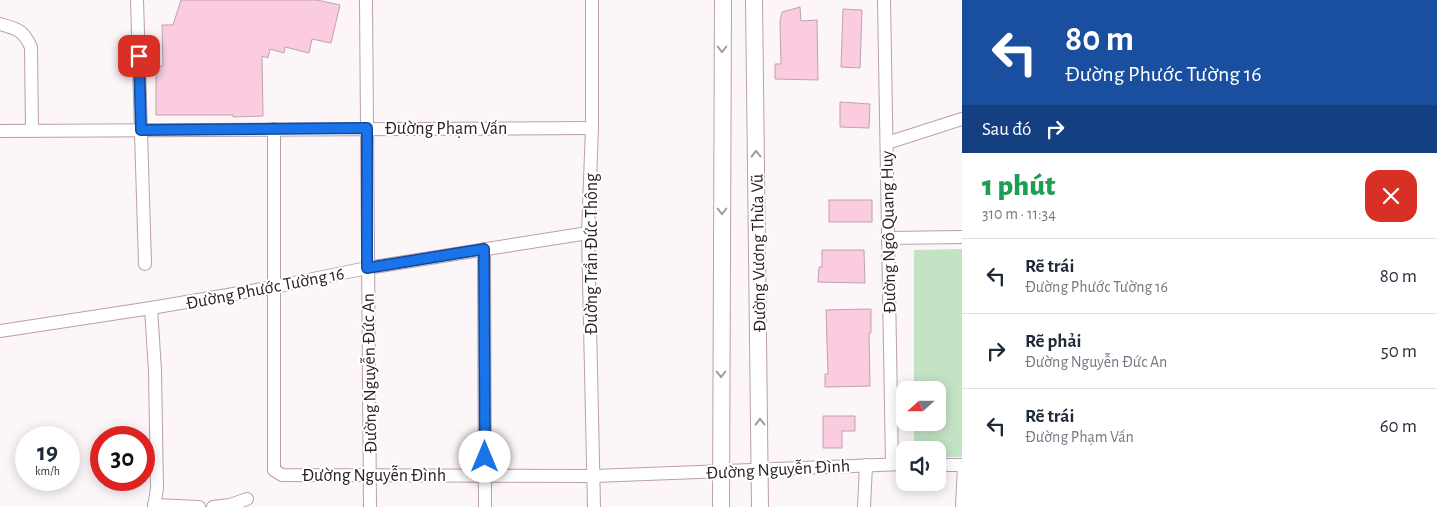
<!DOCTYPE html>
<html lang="vi">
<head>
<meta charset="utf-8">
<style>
  body { margin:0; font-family:"Alegreya Sans",sans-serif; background:#f6f6f7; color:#1f2937; height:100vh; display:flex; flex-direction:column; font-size:19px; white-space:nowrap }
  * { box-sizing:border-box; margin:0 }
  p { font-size:16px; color:#747a83 }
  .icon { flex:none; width:28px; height:28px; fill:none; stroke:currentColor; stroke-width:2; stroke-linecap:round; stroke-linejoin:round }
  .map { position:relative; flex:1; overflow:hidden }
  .side { display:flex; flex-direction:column; background:#fff; width:475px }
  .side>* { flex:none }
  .top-card { background:#1a4fa0; color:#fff; overflow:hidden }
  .needle { width:32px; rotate:249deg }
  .buttons { position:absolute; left:896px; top:381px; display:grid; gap:10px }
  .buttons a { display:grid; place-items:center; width:50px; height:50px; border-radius:10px; background:#fff; box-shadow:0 2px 12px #0003; font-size:25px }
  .speed { position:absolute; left:15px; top:426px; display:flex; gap:10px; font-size:25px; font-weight:700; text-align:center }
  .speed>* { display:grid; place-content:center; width:65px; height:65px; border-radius:50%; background:#fff; box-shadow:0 2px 12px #0003; line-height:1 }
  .speed small { font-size:12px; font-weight:400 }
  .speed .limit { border:8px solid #d22; background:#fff; color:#111 }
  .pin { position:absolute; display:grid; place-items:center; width:42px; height:42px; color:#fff; margin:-21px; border-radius:10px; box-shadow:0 2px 8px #0006 }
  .me { position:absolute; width:55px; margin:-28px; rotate:0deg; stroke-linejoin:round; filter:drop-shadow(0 0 4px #0008) }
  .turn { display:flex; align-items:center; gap:18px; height:105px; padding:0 20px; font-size:22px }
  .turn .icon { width:65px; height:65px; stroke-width:2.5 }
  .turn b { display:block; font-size:35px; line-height:42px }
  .then { display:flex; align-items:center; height:48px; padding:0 20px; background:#0003; gap:10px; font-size:19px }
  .round { display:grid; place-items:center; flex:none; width:52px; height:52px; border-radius:15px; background:#f6f6f7 }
  .summary { display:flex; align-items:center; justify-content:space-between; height:85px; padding:0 20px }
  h1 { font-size:30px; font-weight:800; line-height:38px; color:#1e9e55 }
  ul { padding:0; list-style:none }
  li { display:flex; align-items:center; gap:15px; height:75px; padding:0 20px; border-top:1px solid #e0e1e3 }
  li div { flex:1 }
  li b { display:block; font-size:19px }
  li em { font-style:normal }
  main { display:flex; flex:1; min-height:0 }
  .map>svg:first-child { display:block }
  .green { fill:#c3e3c5 }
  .building { fill:#fbcbdf; stroke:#bea3ae }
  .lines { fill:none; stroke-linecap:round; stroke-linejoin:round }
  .service-casing { stroke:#ba9faa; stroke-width:8 }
  .minor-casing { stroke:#ba9faa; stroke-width:14 }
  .tertiary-casing { stroke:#ba9faa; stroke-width:18 }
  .service { stroke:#fff; stroke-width:6 }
  .minor { stroke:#fff; stroke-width:12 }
  .tertiary { stroke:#fff; stroke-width:16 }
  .oneway { stroke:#a09b9d }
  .route-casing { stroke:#114b97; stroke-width:12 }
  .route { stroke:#1a73e8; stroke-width:9 }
  .labels { text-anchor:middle; stroke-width:4; stroke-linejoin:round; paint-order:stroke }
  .street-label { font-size:18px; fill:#2b2125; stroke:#fff }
</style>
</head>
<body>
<main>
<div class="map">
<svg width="962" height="507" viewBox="0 0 962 507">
  <rect width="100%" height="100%" fill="#fcf6f8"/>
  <path class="green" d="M 962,249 L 962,457 L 938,457 L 938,450 L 914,450 L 914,423 L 938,422 L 938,390 L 914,390 L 914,250 Z"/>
  <g class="building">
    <path d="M 181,0 L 317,0 L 340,5 L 331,43 L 312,39 L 309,53 L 285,47 L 284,53 L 270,49 L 268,58 L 262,56 L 263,116 L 233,117 L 233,115 L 156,115 L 156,66 L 163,66 L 162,25 L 173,25 Z"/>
    <path d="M 800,7 L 801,21 L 817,20 L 818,80 L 775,79 L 775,64 L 781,64 L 780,21 L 782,12 Z"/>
    <path d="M 843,9 L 862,10 L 860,68 L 841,67 Z"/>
    <path d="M 840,102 L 870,104 L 869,128 L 840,127 Z"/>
    <rect x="829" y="200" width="43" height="22"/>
    <path d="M 822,250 L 864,250 L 865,283 L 818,282 L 819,267 L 822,267 Z"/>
    <path d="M 871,309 L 871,333 L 869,333 L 870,386 L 825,387 L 825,374 L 828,374 L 826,310 Z"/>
    <path d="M 823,416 L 855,416 L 855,431 L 842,431 L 842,448 L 823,448 Z"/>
  </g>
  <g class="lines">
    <g class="service-casing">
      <path id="service" d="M 959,507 L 961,465"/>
    </g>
    <g class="minor-casing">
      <g id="minor">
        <path d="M 137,0 L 145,264"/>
        <path d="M 366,0 L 370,507"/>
        <path d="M 592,0 L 592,128 L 588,233 L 594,507"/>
        <path d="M 884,0 L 892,464"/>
        <path d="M 0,24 C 18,29 23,30 31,47 L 32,131"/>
        <path d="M 274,129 L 274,470 L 282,475 L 594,476 L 905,464"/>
        <path d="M 0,131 L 592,128"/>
        <path d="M 887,143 L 962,119"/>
        <path d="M 888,238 L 962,237"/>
        <path d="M 484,249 L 485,507"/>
        <path d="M 151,308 L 155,371 L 157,488 L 154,507"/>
        <path d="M 0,331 L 151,308 L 274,287 L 367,268 L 588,233"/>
        <path d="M 938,465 L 962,465"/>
        <path d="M 154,505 L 199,507"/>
        <path d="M 213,507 L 230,505 L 247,499"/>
        <path d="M 864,507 L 866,465"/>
      </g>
    </g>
    <g class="tertiary-casing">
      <g id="tertiary">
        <path d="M 754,0 L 760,507"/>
        <path d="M 721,507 L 723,0"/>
      </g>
    </g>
    <use href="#service" class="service"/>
    <use href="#minor" class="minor"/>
    <use href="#tertiary" class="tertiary"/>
  </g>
  <defs><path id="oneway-chevron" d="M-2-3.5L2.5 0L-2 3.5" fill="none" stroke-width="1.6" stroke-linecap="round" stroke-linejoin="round" transform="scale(1.25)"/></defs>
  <g class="oneway">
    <use href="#oneway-chevron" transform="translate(722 49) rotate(90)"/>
    <use href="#oneway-chevron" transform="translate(756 154) rotate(-91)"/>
    <use href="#oneway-chevron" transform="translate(722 211) rotate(90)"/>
    <use href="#oneway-chevron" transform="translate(721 374) rotate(90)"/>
    <use href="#oneway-chevron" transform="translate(760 422) rotate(-91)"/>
  </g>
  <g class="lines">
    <g class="route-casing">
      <path id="route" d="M 139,56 L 141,130 L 367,128 L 367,268 L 484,249 L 485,457"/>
    </g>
    <use href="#route" class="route"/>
  </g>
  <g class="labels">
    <g class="street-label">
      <text x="446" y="134">Đường Phạm Vấn</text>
      <text transform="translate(888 232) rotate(-91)" y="6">Đường Ngô Quang Huy</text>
      <text transform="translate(758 253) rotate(-91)" y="6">Đường Vương Thừa Vũ</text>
      <text transform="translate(591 254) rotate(-90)" y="6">Đường Trần Đức Thông</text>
      <text transform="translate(265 288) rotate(-11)" y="6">Đường Phước Tường 16</text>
      <text transform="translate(369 373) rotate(-91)" y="6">Đường Nguyễn Đức An</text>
      <text transform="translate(778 469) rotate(-3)" y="6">Đường Nguyễn Đình</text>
      <text x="374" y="481">Đường Nguyễn Đình</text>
    </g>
  </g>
</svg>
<div class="buttons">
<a><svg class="needle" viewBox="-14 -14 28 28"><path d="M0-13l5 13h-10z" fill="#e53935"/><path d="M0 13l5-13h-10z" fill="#747a83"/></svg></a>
<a><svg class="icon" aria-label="sound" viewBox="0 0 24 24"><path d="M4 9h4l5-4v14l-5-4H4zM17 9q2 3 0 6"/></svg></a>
</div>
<div class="speed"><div>19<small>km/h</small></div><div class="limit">30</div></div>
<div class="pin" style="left:139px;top:56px;background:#d93025"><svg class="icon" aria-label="arrive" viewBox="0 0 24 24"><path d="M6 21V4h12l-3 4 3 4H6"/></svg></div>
<svg class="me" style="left:485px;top:457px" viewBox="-20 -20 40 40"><circle r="19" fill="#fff"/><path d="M0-13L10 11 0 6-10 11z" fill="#1a73e8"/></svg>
</div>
<section class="side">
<div class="top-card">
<div class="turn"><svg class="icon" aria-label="left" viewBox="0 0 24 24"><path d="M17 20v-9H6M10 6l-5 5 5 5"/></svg><div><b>80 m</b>Đường Phước Tường 16</div></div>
<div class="then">Sau đó<svg class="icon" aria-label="right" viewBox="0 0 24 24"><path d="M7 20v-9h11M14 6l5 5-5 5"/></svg></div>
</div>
<div class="summary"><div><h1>1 phút</h1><p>310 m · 11:34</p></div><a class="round" style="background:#d93025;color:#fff"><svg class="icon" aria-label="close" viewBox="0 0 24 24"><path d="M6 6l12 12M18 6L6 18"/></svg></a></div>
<ul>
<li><svg class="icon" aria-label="left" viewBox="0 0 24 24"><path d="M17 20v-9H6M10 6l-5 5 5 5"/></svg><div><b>Rẽ trái</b><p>Đường Phước Tường 16</p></div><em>80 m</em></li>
<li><svg class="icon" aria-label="right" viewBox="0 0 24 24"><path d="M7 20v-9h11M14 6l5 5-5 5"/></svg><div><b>Rẽ phải</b><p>Đường Nguyễn Đức An</p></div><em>50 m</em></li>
<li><svg class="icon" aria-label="left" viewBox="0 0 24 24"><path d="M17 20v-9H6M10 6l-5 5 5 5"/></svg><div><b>Rẽ trái</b><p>Đường Phạm Vấn</p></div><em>60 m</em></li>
</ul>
</section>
</main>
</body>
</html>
